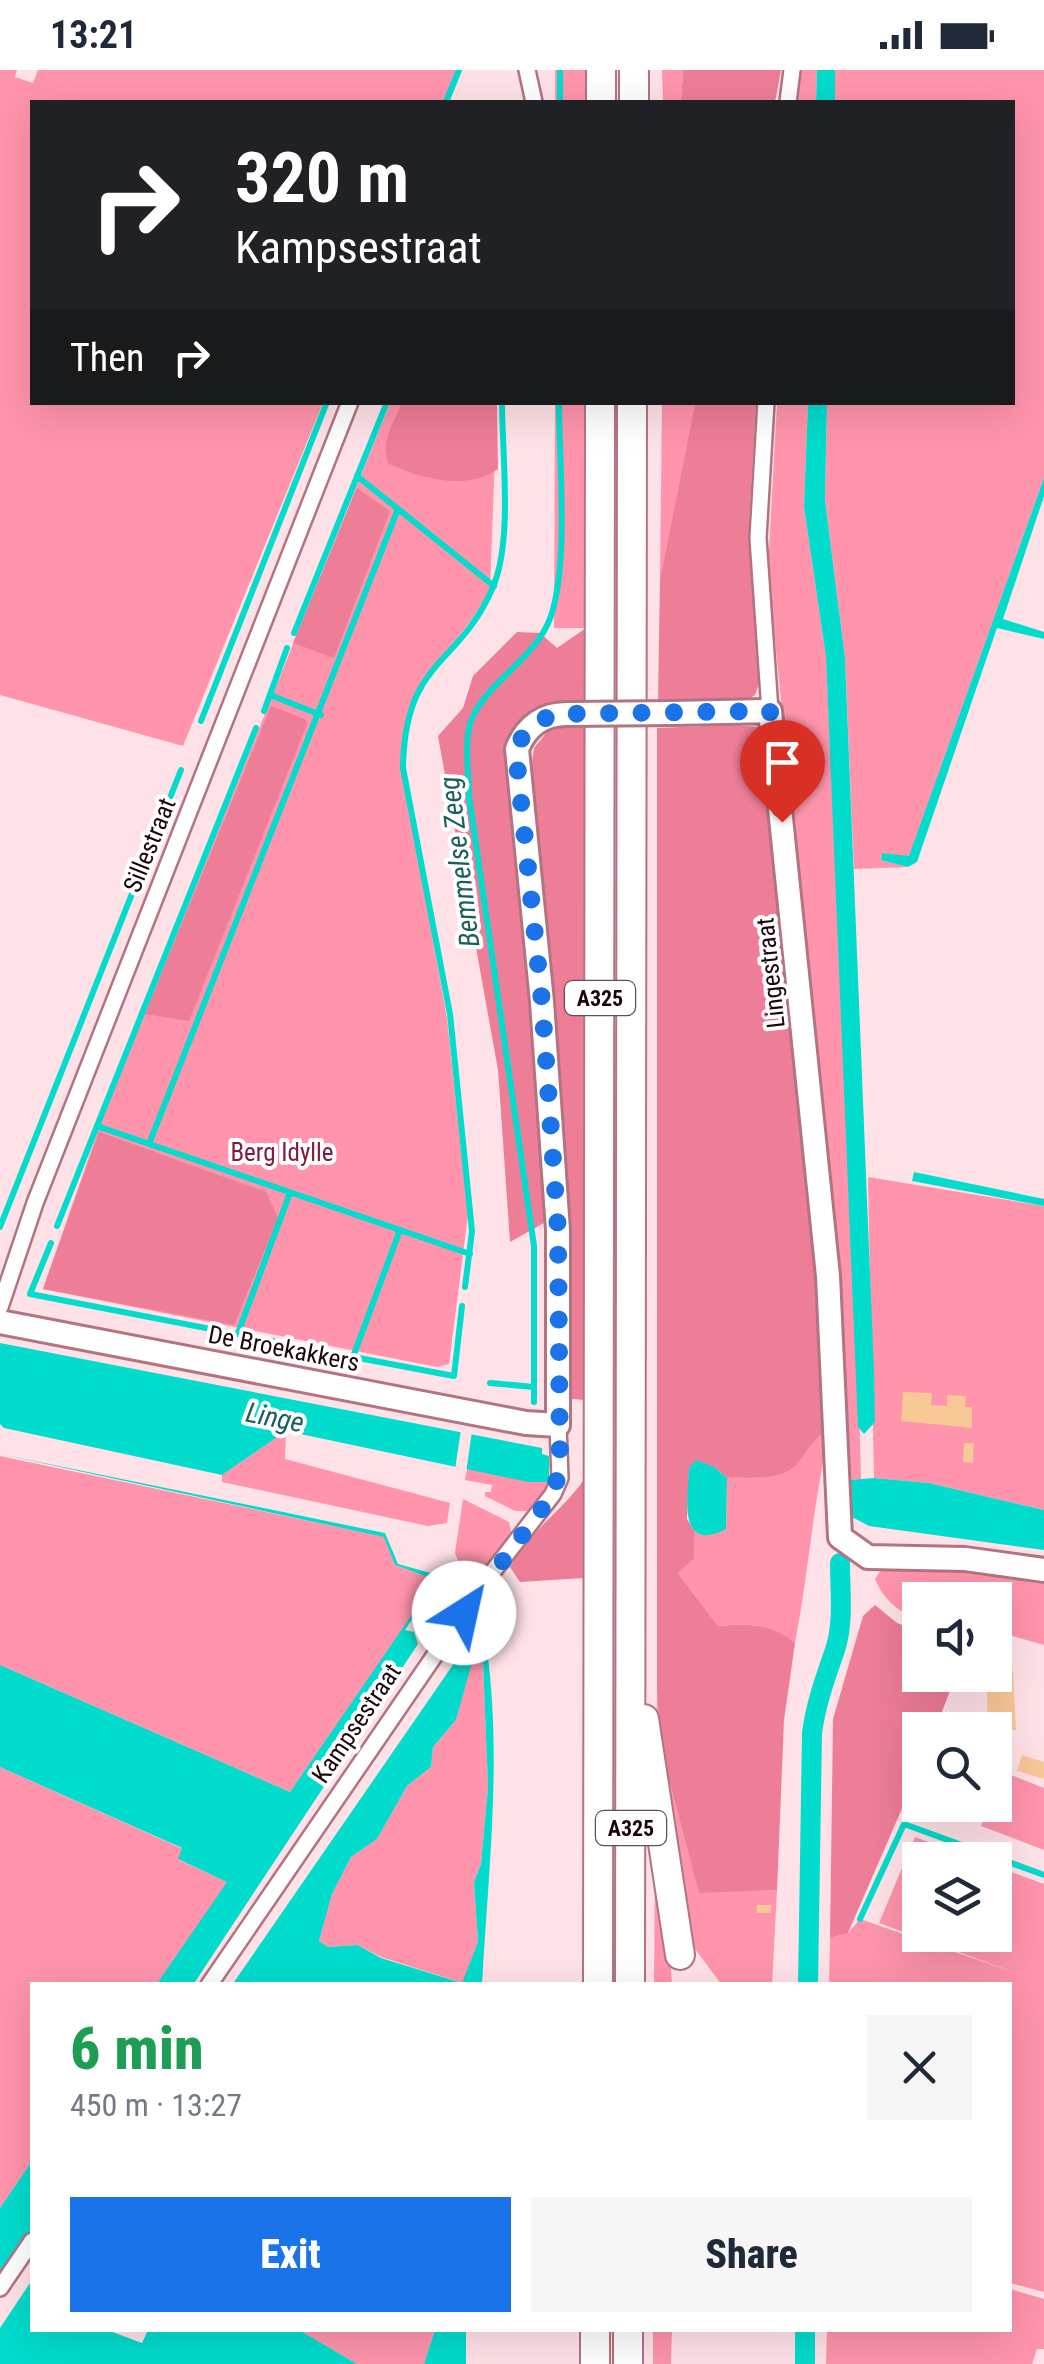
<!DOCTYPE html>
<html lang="en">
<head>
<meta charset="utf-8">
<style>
  body { margin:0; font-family:"Roboto Condensed",sans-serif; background:#f6f6f7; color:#1f2937; height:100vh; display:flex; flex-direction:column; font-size:38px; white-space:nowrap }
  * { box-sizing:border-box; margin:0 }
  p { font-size:32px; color:#747a83 }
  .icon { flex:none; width:55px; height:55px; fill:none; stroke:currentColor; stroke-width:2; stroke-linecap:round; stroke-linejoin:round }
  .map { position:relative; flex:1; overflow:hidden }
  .sheet { position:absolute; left:30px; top:1912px; width:982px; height:350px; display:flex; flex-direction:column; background:#fff; border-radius:0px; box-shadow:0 10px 40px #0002 }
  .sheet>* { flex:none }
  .banner { position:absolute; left:30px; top:30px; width:985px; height:305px; border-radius:0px; box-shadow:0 10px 40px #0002; background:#202124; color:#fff; overflow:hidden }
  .buttons { position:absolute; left:902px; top:1512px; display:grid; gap:20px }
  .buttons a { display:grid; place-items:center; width:110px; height:110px; border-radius:0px; background:#fff; box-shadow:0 10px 40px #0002; font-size:50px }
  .pin { position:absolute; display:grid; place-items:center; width:85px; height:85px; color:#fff; margin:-102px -42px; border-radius:50% 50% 50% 0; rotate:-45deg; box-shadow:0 0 10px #0007 }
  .pin .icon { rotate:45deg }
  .me { position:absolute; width:110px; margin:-55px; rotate:35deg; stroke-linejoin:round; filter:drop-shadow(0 0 8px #0008) }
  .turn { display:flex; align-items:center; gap:35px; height:210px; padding:0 40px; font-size:45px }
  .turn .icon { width:130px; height:130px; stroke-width:2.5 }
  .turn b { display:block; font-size:70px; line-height:85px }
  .then { display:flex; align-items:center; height:95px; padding:0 40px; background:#0003; gap:20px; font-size:38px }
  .round { display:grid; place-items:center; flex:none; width:105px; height:105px; border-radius:0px; background:#f6f6f7 }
  .headline { display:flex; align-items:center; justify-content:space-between; height:170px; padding:0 40px }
  h1 { font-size:60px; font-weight:800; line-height:75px; color:#1e9e55 }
  .primary-button { display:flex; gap:20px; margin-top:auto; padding:20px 40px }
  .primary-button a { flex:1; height:115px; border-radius:0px; background:#1a73e8; color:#fff; font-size:40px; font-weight:800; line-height:115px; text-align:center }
  .primary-button a+a { background:#f6f6f7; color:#1f2937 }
  .status { display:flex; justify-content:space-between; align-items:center; height:70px; padding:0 50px; background:#fff; direction:ltr }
  .status svg { height:28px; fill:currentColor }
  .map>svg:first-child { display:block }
  .green { fill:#ff94ac }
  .forest { fill:#ee7d97 }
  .water { fill:#02dccd; fill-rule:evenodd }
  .pier { fill:#ffe2e7 }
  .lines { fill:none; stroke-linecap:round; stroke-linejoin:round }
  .stream { stroke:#02dccd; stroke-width:6 }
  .canal { stroke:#02dccd; stroke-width:20 }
  .building { fill:#f9c897 }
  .street-casing { stroke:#b27481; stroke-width:20 }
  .secondary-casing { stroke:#b27481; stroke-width:28 }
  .highway-casing { stroke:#b27481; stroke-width:32 }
  .street { stroke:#fff; stroke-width:15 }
  .secondary { stroke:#fff; stroke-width:22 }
  .highway { stroke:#fff; stroke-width:28 }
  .secondary-bridge-casing { stroke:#b27481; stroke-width:28; stroke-linecap:butt }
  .secondary-bridge { stroke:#fff; stroke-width:22 }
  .route { stroke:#1a73e8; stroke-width:18; stroke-dasharray:0 32.4 }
  .labels { text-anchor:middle; stroke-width:8; stroke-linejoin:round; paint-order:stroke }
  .shield { fill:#fff; stroke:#5f5054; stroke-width:2.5 }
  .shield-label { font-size:22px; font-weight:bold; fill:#1b050a }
  .street-label { font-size:25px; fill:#1b050a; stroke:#fff }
  .park-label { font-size:25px; fill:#801b3c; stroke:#fff }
  .water-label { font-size:28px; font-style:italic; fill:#1a605a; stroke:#fff }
</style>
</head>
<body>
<div class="status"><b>13:21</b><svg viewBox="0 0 49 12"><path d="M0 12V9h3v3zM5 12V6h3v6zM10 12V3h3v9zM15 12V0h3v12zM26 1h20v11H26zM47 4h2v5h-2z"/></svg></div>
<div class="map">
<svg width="1044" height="2294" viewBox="0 0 1044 2294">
  <rect width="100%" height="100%" fill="#ffe2e7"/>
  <g class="green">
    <path d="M 0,0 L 17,0 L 15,7 L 33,13 L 38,0 L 457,0 L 444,32 L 32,32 L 32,332 L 323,333 L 183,676 L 0,625 Z"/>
    <path d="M 555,0 L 587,0 L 588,32 L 555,32 Z"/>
    <path d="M 662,0 L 683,0 L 681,32 L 663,32 Z"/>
    <path d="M 800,0 L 817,0 L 816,32 L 798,32 Z"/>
    <path d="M 835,0 L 1044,0 L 1044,408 L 909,787 L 882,783 L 881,790 L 908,797 L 854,799 L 845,588 L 825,430 L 827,333 L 1012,332 L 1012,32 L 835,32 Z"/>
    <path d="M 390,333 L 497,333 L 490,519 C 449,598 404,593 402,698 L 447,948 L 468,1145 L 449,1294 L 437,1297 L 43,1219 L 101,1052 Z"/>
    <path d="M 555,333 L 588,333 L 586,558 L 554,558 Z"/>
    <path d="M 662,333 L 695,333 L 660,509 Z"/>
    <path d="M 777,333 L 808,333 L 804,437 L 826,587 L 858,1296 L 861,1409 L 848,1410 L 841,1242 L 768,498 Z"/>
    <path d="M 868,1107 L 1044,1136 L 1044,1440 L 929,1413 L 874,1408 Z"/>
    <path d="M 830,1360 C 813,1430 809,1501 795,1573 C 773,1552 746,1554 718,1556 L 678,1503 L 694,1489 L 695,1462 L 701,1465 L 726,1459 L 727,1408 C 750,1407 778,1411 797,1393 C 811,1379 808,1371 830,1360 Z"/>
    <path d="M 286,1361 L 285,1389 L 450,1433 L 447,1453 L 428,1456 L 222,1412 L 222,1405 Z"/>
    <path d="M 0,1386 L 385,1467 L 395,1495 L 428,1507 L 434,1514 L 290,1722 L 0,1595 Z"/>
    <path d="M 467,1399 L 549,1412 L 533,1441 L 515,1441 L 485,1426 L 485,1422 L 491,1422 L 492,1415 L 465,1410 Z"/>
    <path d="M 463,1429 L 509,1452 L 512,1465 L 470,1522 L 455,1483 Z"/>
    <path d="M 886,1492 L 1044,1508 L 1044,1575 L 995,1561 L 995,1530 L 920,1530 L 920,1550 C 898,1542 884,1530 875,1509 Z"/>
    <path d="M 473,1585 L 483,1591 L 488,1717 L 481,1794 L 474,1812 L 478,1872 L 463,1913 L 381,1887 L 358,1875 L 328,1877 L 319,1871 L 332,1824 L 351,1787 L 377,1769 L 407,1716 L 431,1697 L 433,1677 L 456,1650 Z"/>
    <path d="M 657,1621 L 661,1680 L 699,1822 L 777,1820 L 772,1915 L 722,1915 L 692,1875 L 656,1699 Z"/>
    <path d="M 0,1697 L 183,1779 L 179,1790 L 228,1812 L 156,1915 L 32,1915 L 32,2091 L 0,2138 Z"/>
    <path d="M 1001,1701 L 1044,1718 L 1044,1780 L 981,1756 L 989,1735 L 995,1735 Z"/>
    <path d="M 915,1767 L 977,1790 L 920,1790 L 920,1865 L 995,1865 L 995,1796 L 1044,1814 L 1044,2222 L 1010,2213 L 1010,1915 L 829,1915 L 830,1868 L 848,1863 L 860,1849 L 1030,1908 L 879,1853 Z"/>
    <path d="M 655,1794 L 668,1855 L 672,1915 L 654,1915 Z"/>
    <path d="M 1010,2219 L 1044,2229 L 1044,2279 L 1037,2279 L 1032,2294 L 826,2294 L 827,2260 L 1010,2260 Z"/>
    <path d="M 299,2260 L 435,2260 L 424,2294 L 357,2294 Z"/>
    <path d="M 653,2260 L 672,2260 L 671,2294 L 653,2294 Z"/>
  </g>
  <g class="forest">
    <path d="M 683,0 L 781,0 L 775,32 L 681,32 Z"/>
    <path d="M 402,333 L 497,333 L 498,399 C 466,421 423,409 389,394 C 379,374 394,352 402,333 Z"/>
    <path d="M 695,333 L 756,333 L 749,454 L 760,611 L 755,625 L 747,630 L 658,632 L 660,509 Z"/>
    <path d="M 357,418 L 390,441 L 334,588 L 293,573 Z"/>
    <path d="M 586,558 L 586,633 L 560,633 L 508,689 L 551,1149 L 510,1172 L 498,1000 L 438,666 L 463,638 L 473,606 L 517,562 L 540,563 L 557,578 Z"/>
    <path d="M 271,636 L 305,649 L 307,654 L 189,951 L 145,944 Z"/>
    <path d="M 586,651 L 585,1330 L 572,1329 L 572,1224 L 532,693 L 534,678 L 555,652 Z"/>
    <path d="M 735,655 L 759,657 L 764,666 L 823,1226 L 830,1360 C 811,1369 810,1379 797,1394 C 780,1412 749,1407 727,1408 L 714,1397 L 689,1398 L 687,1449 L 695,1462 L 694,1489 L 678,1503 L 718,1556 C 746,1554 773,1552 795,1573 L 784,1650 L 777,1820 L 699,1823 L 661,1680 L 657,1621 L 657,658 Z"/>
    <path d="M 99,1062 L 266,1122 L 278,1148 L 234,1255 L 43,1219 Z"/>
    <path d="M 585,1408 L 584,1508 L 520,1512 L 510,1497 C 528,1462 563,1441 585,1408 Z"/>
    <path d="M 875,1535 L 897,1553 L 920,1562 L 920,1605 L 956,1605 L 935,1660 L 920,1660 L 920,1697 L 848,1863 L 830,1868 L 833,1649 L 863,1546 Z"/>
  </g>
  <g class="water">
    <path d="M 817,0 L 835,0 L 835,32 L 816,32 Z"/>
    <path d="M 808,333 L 827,333 L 825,430 L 845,588 L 874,1301 L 875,1352 L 864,1364 L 858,1357 L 826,587 L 804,437 Z"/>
    <path d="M 1044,408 L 1044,426 L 1003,549 L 1044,562 L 1044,569 L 997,558 L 917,792 L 908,797 L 881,790 L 882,783 L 909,786 Z"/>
    <path d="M 914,1102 L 1044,1129 L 1044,1136 L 912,1111 Z"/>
    <path d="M 0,1273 L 542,1378 L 542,1384 L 549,1386 L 549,1412 L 528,1412 L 286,1361 L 222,1405 L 4,1358 L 0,1354 Z"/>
    <path d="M 0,1384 L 385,1463 L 398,1494 L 441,1506 L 405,1560 L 414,1562 L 418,1574 L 193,1915 L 156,1915 L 227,1812 L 178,1789 L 182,1778 L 0,1697 L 0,1595 L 290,1722 L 433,1514 L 428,1507 L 395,1495 L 384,1467 Z"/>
    <path d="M 696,1390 L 714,1397 L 727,1408 L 726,1459 C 677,1484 688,1427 689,1398 Z"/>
    <path d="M 874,1408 L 929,1413 L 1044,1440 L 1044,1480 L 869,1456 L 850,1446 L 848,1410 Z"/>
    <path d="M 468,1573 L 487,1580 C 502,1690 488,1805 482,1915 L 232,1915 ZM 474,1585 L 483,1591 L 488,1717 L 481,1794 L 474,1812 L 478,1872 L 462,1913 L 381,1888 L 358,1875 L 328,1877 L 319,1871 L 332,1824 L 351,1787 L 377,1769 L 407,1716 L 431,1697 L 433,1677 L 456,1650 Z"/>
    <path d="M 32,2091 L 32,2158 L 0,2207 L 0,2138 Z"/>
    <path d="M 32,2210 L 32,2260 L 107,2260 L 142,2273 L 148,2260 L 299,2260 L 357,2294 L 0,2294 L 0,2258 Z"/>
    <path d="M 435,2260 L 466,2260 L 466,2294 L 424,2294 Z"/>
  </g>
  <path class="pier" d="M 461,1359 L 472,1361 L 466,1403 L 455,1400 Z"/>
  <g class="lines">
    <g class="stream">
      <path d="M 446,32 L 459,0"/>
      <path d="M 560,32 L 560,0"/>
      <path d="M 357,406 L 494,516"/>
      <path d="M 294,563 L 387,332"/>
      <path d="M 270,625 L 321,645"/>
      <path d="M 264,641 L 287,578"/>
      <path d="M 201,651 L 327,332"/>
      <path d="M 97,1056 L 470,1184"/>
      <path d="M 149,1074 L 398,439"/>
      <path d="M 57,1156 L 256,658"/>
      <path d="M 0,1157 L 181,700"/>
      <path d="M 51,1173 L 30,1224 L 273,1271"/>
      <path d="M 465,1217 L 472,1161 L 450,944 L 403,698 C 405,587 458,599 493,517 C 513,470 502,385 502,332"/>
      <path d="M 238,1263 L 290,1123"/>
      <path d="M 290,1275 L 454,1306 L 462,1236"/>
      <path d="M 353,1287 L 400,1160"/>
      <path d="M 490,1313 L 534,1317"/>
      <path d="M 534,1332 L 534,1176 L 469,726 C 469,702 462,663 475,642 C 495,607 537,586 551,546 C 569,491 559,393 559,332"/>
      <path d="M 860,1849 L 904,1754 L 1044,1805"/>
    </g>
    <g class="canal">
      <path d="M 808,1915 L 812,1663 C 816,1633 825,1609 835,1580 C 844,1553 840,1522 840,1493"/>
      <path d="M 805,2294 L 805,2260"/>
    </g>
  </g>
  <g class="building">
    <path d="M 903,1322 L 932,1323 L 931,1335 L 947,1336 L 947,1325 L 966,1326 L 965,1337 L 972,1337 L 972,1358 L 901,1351 Z"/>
    <path d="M 964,1373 L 974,1373 L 973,1393 L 963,1392 Z"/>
    <path d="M 995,1601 L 1013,1601 L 1016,1660 L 988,1660 L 987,1617 Z"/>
    <path d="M 1022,1685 L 1044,1692 L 1044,1709 L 1017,1701 Z"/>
    <rect x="757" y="1835" width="14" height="8"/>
  </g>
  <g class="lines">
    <g class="street-casing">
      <g id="street">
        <path d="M 527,0 L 534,32"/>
        <path d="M 788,32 L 792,0"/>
        <path d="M 766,332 L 758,468 L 770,641"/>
        <path d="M 0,1237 L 35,1133 L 350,332"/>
        <path d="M 209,1915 L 487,1509 L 553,1424 L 560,1408 L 558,1355"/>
        <path d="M 0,2218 L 32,2171"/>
      </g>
    </g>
    <g class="secondary-casing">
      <g id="secondary">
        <path d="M 673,643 L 770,641 L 828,1206 L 840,1467 L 868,1487 L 965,1489 L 1044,1500"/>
        <path d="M 0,1252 L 526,1353 L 558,1355 L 558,1160 L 542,932 L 517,679 C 526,656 544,643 569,644"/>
      </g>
    </g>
    <g class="highway-casing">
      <g id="highway">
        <path d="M 601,0 L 601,32"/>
        <path d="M 634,32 L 634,0"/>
        <path d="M 644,1649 L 680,1885"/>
        <path d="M 598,1915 L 600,332"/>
        <path d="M 630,1915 L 632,332"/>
        <path d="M 595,2294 L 595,2260"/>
        <path d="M 628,2294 L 628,2260"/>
      </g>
    </g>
    <use href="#street" class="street"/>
    <use href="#secondary" class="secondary"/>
    <use href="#highway" class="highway"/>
    <g class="secondary-bridge-casing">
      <path id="secondary-bridge" d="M 569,644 L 673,643"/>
    </g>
    <use href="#secondary-bridge" class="secondary-bridge"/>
  </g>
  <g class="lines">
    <path class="route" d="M 464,1543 L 553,1424 L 560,1398 L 558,1160 L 542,932 L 517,693 L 522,666 L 551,644 L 770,641 L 782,752"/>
  </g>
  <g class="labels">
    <g class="shield">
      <rect x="565" y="911" width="70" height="34" rx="8"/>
      <rect x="596" y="1741" width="70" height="34" rx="8"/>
    </g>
    <g class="shield-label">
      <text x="600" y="936">A325</text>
      <text x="631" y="1766">A325</text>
    </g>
    <g class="street-label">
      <text transform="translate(149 775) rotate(-68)" y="9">Sillestraat</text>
      <text transform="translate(770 903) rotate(-96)" y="9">Lingestraat</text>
      <text transform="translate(284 1278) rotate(11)" y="9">De Broekakkers</text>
      <text transform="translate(356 1653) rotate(-56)" y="9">Kampsestraat</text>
    </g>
    <g class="park-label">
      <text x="282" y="1091">Berg Idylle</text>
    </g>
    <g class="water-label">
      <text transform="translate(459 792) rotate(-97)" y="10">Bemmelse Zeeg</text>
      <text transform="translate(275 1347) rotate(11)" y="10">Linge</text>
    </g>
  </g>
</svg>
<div class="buttons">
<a><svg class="icon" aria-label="sound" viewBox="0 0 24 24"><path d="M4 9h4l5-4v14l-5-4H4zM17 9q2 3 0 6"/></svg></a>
<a><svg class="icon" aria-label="search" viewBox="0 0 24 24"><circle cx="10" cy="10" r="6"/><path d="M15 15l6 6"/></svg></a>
<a><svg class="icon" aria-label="layers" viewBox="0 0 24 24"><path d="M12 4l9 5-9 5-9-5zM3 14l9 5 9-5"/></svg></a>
</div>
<div class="pin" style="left:782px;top:752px;background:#d93025"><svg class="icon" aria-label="arrive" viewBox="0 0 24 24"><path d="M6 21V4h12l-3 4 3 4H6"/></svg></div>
<svg class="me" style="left:464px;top:1543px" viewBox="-20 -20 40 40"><circle r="19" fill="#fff"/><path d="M0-13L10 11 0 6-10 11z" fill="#1a73e8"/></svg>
<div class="banner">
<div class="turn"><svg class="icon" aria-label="right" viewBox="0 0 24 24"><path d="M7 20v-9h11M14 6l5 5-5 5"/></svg><div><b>320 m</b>Kampsestraat</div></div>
<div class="then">Then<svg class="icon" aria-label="right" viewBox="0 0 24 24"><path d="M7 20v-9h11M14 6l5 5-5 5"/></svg></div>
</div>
<section class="sheet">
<div class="headline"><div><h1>6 min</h1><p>450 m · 13:27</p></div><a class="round"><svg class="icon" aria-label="close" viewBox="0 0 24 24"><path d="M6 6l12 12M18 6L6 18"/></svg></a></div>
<div class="primary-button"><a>Exit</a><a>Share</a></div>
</section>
</div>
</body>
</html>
